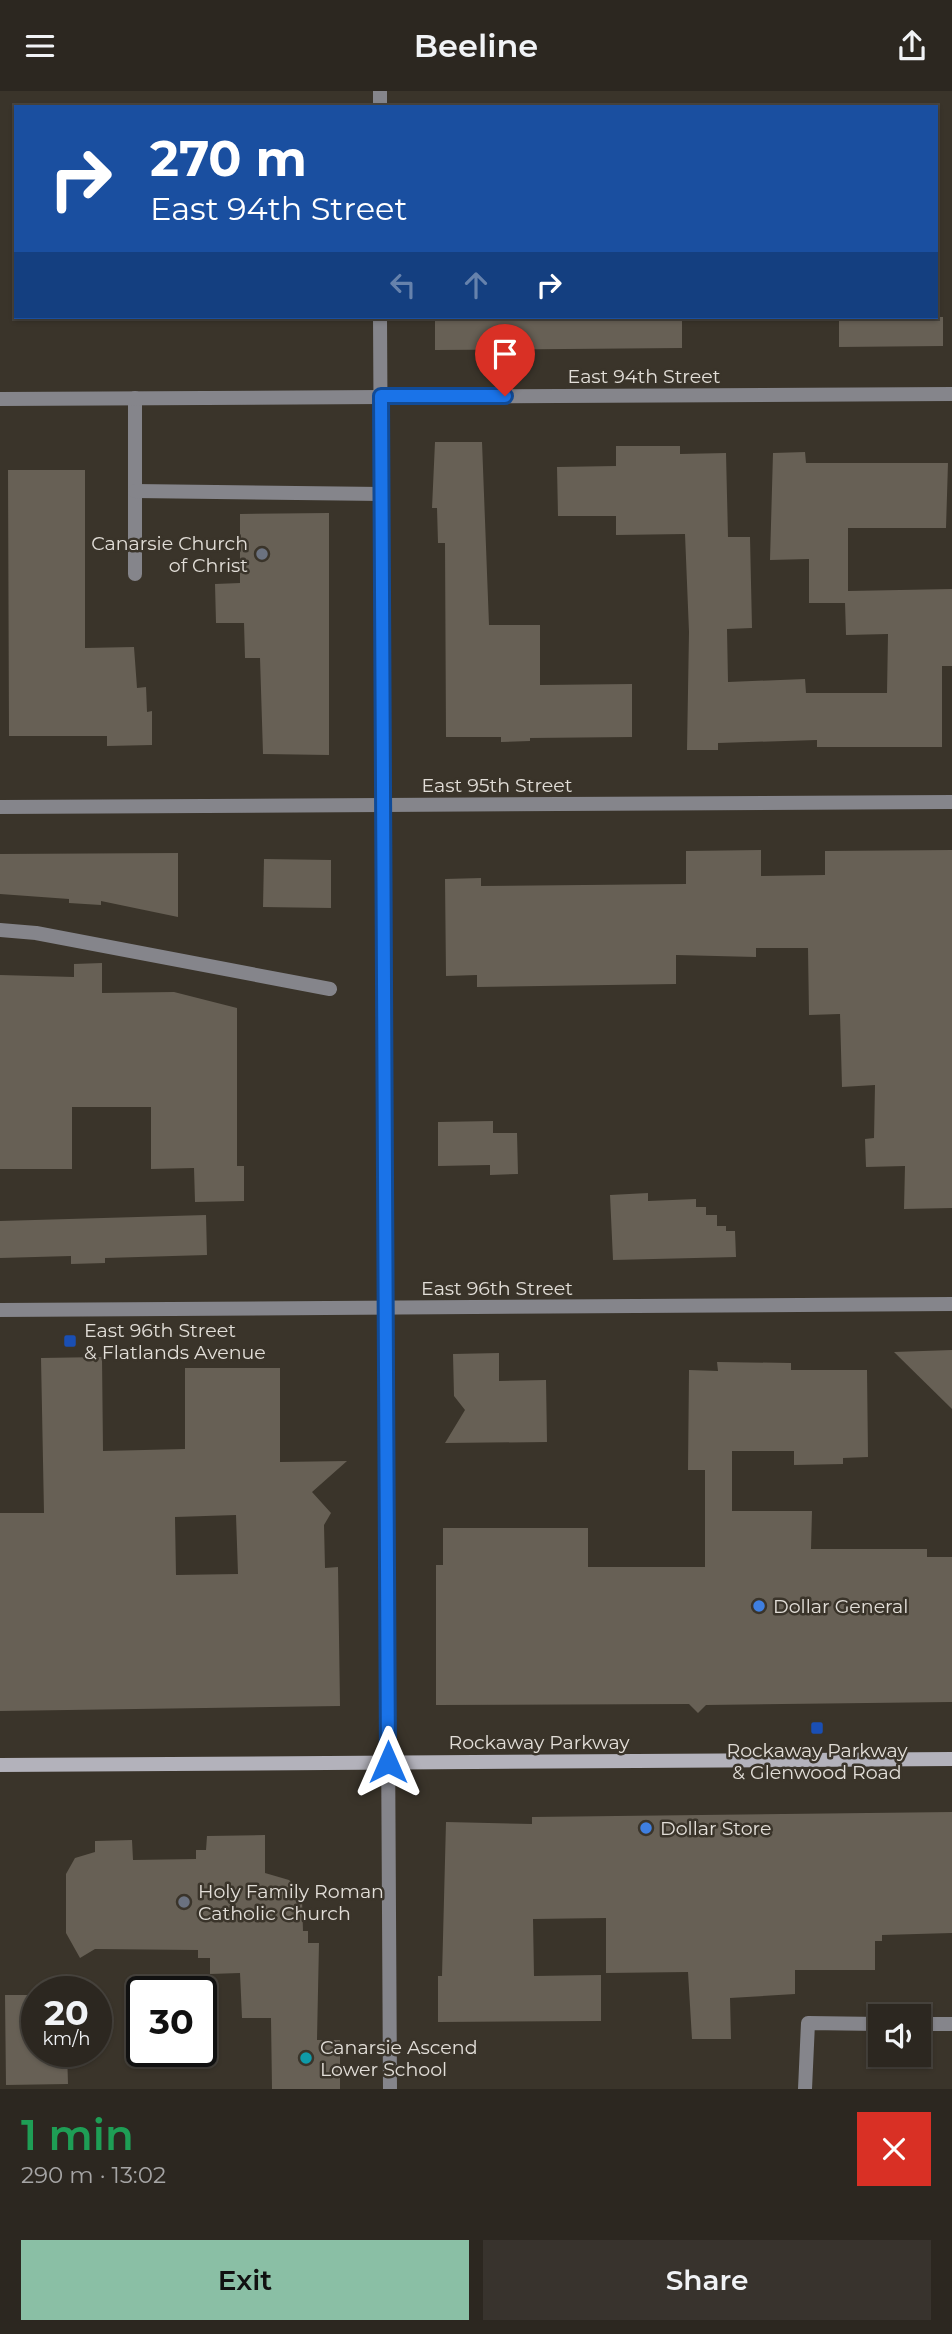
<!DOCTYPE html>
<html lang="en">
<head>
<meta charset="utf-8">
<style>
  body { margin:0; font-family:Montserrat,sans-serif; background:#38332d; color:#f1f3f6; height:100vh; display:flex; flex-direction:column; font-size:26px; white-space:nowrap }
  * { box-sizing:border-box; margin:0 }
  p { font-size:23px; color:#a6a5a5 }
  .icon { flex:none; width:38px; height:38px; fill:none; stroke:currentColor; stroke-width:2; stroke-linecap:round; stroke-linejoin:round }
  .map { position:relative; height:1998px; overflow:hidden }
  .sheet { display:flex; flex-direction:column; background:#2c2720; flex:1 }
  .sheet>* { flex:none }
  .guide { position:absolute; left:14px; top:14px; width:924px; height:214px; border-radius:0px; box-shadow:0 2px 5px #0004,0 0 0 2px #48443e; background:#1a4fa0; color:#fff; overflow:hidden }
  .tools { position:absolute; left:868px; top:1913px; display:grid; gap:14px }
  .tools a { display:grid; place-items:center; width:63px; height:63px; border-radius:0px; background:#2c2720; box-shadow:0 2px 5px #0004,0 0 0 2px #48443e; font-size:35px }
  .speed { position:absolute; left:21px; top:1885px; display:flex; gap:14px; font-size:35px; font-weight:700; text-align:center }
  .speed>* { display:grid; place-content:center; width:91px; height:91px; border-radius:50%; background:#2c2720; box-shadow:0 2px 5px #0004,0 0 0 2px #48443e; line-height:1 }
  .speed small { font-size:18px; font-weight:400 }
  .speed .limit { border:4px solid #111; border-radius:10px; background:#fff; color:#111 }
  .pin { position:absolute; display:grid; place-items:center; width:60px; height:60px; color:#fff; margin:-72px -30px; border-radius:50% 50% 50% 0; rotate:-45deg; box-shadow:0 0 7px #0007 }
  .pin .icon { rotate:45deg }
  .me { position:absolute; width:77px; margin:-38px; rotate:0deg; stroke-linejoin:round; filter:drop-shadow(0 0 5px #0008) }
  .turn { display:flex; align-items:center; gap:24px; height:147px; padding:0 21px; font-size:32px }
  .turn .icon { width:91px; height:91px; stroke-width:2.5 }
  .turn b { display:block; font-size:49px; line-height:60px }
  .lanes { display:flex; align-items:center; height:66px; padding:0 21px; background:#0003; justify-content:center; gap:35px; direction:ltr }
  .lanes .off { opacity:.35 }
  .round { display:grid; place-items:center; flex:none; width:74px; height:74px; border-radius:0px; background:#38332d }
  .headline { display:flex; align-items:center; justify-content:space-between; height:119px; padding:0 21px }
  h1 { font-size:42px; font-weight:600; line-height:52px; color:#1e9e55 }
  .cta { display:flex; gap:14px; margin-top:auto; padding:14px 21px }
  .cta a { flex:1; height:80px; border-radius:0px; background:#8abfa5; color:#111; font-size:28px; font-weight:600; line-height:80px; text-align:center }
  .cta a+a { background:#38332d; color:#f1f3f6 }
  header { display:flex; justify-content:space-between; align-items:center; height:91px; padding:0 21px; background:#2c2720; font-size:32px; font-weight:600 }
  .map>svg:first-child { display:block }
  .building { fill:#676055; fill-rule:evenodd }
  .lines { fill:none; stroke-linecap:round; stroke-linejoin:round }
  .lane { stroke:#85858b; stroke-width:14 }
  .street { stroke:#85858b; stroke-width:14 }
  .secondary { stroke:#b3b2bb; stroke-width:14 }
  .route-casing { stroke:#114b97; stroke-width:18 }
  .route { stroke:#1a73e8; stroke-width:12 }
  .worship-dot { fill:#6b7280; stroke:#3a342a; stroke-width:2.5 }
  .transit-dot { fill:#1a4fb4; stroke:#3a342a; stroke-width:2.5 }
  .shop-dot { fill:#3f7fe0; stroke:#3a342a; stroke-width:2.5 }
  .culture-dot { fill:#0f9aa8; stroke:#3a342a; stroke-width:2.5 }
  .labels { text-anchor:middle; stroke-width:5; stroke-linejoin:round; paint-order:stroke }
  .street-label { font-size:19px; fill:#e2ded8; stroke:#3a342a }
  .poi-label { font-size:19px; fill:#e2ded8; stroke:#3a342a; text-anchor:start }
</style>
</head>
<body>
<header><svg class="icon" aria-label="menu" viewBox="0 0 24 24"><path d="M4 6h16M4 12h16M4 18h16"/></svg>Beeline<svg class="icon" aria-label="share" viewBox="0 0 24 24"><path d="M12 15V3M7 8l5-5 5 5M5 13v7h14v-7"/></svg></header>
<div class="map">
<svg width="952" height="1998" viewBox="0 0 952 1998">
  <rect width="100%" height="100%" fill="#3a342a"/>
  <g class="building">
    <path d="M 435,226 L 682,226 L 682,257 L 435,259 Z"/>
    <path d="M 839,226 L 943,226 L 943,255 L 839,256 Z"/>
    <path d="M 435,351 L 482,351 L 489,534 L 540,534 L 540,594 L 632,593 L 632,646 L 530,647 L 530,650 L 501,651 L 501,646 L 446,646 L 445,452 L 438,452 L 437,417 L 432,417 Z"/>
    <path d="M 616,355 L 680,355 L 680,363 L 726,362 L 728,446 L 750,446 L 752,537 L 727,538 L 728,591 L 805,588 L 806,602 L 887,602 L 888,543 L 846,544 L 845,512 L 809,512 L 809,468 L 770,469 L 773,362 L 805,361 L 806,372 L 948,372 L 946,437 L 848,437 L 848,500 L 952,498 L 952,575 L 942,575 L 942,656 L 817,656 L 817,649 L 718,652 L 718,659 L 687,659 L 689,541 L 685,443 L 616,444 L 616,425 L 558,425 L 557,376 L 616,375 Z"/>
    <path d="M 8,379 L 85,379 L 85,557 L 134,556 L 137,597 L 146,596 L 147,621 L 152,620 L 152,654 L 107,655 L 107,645 L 9,645 Z"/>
    <path d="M 329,422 L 329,664 L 263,663 L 260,567 L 245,567 L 244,532 L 216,532 L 215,493 L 240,492 L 240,423 Z"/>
    <path d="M 761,759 L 761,785 L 825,784 L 825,760 L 952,759 L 952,1117 L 904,1118 L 905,1075 L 866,1076 L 865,1048 L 874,1047 L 875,994 L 842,996 L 840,923 L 809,924 L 808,857 L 756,857 L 756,866 L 676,864 L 676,893 L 477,896 L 477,884 L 446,885 L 445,788 L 481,787 L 481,795 L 686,793 L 686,760 Z"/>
    <path d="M 178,762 L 178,826 L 101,810 L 101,814 L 69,812 L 69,808 L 0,803 L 0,763 Z"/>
    <path d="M 264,768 L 331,769 L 331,817 L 263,816 Z"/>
    <path d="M 102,872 L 102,902 L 174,901 L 237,917 L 237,1075 L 244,1075 L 244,1110 L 195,1111 L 194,1077 L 151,1078 L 151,1016 L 72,1016 L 72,1078 L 0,1078 L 0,884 L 74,886 L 74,873 Z"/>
    <path d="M 493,1030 L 493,1042 L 517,1042 L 518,1083 L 490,1084 L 490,1074 L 438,1075 L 438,1031 Z"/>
    <path d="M 648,1102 L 648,1110 L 696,1108 L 696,1116 L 706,1116 L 706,1124 L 717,1124 L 717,1135 L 726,1135 L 726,1140 L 735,1140 L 736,1166 L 613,1169 L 610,1104 Z"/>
    <path d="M 206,1124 L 207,1164 L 105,1167 L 105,1172 L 71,1173 L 71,1165 L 0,1167 L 0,1130 Z"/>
    <path d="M 952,1259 L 952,1318 L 894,1261 Z"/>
    <path d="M 499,1262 L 499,1290 L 546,1289 L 547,1351 L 445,1352 L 465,1319 L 454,1305 L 453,1263 Z"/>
    <path d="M 102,1266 L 103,1360 L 185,1358 L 185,1277 L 280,1277 L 280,1371 L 347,1370 L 312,1401 L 331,1422 L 324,1434 L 325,1477 L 338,1476 L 340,1615 L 0,1620 L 0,1422 L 44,1422 L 41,1267 ZM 236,1424 L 238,1483 L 176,1484 L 175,1426 Z"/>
    <path d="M 717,1271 L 791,1272 L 791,1279 L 867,1279 L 868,1366 L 843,1367 L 843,1373 L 794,1374 L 794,1360 L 732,1360 L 732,1420 L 812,1420 L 811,1458 L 927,1458 L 927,1466 L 952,1466 L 952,1611 L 706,1614 L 698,1622 L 689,1613 L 436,1614 L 436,1474 L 443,1474 L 443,1437 L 588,1437 L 588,1476 L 705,1476 L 705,1379 L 688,1379 L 689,1279 L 718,1280 Z"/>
    <path d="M 952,1721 L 952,1842 L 882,1844 L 882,1850 L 875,1850 L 875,1879 L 795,1879 L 795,1903 L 730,1907 L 731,1948 L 692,1948 L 688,1881 L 606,1882 L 606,1827 L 533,1828 L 534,1885 L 601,1884 L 601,1930 L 438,1931 L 438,1885 L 442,1885 L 446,1731 L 532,1733 L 532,1726 Z"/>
    <path d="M 265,1744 L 265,1782 L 289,1789 L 297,1797 L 302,1808 L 303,1840 L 308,1840 L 308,1852 L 319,1852 L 317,1949 L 340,1949 L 340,1998 L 272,1998 L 271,1927 L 242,1927 L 240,1882 L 210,1883 L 210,1867 L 198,1867 L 198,1859 L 95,1858 L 80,1867 L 66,1842 L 66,1783 L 75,1767 L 95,1761 L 95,1750 L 132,1749 L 133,1769 L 196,1768 L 196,1759 L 206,1759 L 207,1745 Z"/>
    <path d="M 5,1904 L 37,1904 L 37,1960 L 67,1960 L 68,1993 L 6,1994 Z"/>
  </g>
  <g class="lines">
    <g class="lane">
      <path d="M 135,307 L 135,483"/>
      <path d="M 135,400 L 382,403"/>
      <path d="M 0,839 L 36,842 L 330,898"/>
      <path d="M 919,1933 L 952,1933"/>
      <path d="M 805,1998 L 808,1932 L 880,1933"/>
    </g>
    <g class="street">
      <path d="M 380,0 L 380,16"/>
      <path d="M 380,226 L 390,1998"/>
      <path d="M 0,308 L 952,303"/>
      <path d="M 0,716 L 952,711"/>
      <path d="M 0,1219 L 952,1213"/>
    </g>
    <path class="secondary" d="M 0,1674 L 952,1668"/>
  </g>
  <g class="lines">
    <g class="route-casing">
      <path id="route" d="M 388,1671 L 381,305 L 505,305"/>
    </g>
    <use href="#route" class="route"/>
  </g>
  <g class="worship-dot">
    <circle cx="262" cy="463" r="7"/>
    <circle cx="184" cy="1811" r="7"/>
  </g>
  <g class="transit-dot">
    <rect x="63" y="1243" width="14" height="14" rx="3.5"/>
    <rect x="810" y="1630" width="14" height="14" rx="3.5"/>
  </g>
  <g class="shop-dot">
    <circle cx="759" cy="1515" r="7"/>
    <circle cx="646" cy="1737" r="7"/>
  </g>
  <circle class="culture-dot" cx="306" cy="1967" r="7"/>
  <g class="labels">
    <g class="street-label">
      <text x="644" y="292">East 94th Street</text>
      <text x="497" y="701">East 95th Street</text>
      <text x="497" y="1204">East 96th Street</text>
      <text x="539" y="1658">Rockaway Parkway</text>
    </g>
    <g class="poi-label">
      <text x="248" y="459" text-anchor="end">Canarsie Church<tspan x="248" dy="22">of Christ</tspan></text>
      <text x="84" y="1246">East 96th Street<tspan x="84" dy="22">&amp; Flatlands Avenue</tspan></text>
      <text x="773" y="1522">Dollar General</text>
      <text x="817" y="1666" text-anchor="middle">Rockaway Parkway<tspan x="817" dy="22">&amp; Glenwood Road</tspan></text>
      <text x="660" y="1744">Dollar Store</text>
      <text x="198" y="1807">Holy Family Roman<tspan x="198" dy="22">Catholic Church</tspan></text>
      <text x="320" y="1963">Canarsie Ascend<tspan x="320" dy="22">Lower School</tspan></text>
    </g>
  </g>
</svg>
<div class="tools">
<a><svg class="icon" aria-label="sound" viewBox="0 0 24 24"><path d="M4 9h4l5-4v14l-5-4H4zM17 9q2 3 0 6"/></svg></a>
</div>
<div class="speed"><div>20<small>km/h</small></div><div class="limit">30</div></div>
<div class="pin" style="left:505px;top:305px;background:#d93025"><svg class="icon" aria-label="arrive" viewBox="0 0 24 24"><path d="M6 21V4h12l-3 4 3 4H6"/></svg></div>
<svg class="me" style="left:388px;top:1671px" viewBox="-20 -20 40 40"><path d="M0-17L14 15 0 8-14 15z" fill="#1a73e8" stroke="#fff" stroke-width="4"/></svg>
<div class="guide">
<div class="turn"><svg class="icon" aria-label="right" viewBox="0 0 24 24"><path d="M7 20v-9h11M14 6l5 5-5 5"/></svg><div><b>270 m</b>East 94th Street</div></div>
<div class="lanes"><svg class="icon off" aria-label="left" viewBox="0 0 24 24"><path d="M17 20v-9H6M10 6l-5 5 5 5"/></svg><svg class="icon off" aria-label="ahead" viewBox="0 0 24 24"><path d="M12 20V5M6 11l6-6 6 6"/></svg><svg class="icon" aria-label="right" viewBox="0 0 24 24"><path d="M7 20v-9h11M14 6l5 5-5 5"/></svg></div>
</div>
</div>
<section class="sheet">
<div class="headline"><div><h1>1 min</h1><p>290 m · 13:02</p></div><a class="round" style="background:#d93025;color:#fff"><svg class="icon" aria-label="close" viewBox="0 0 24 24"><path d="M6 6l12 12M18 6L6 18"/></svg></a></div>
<div class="cta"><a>Exit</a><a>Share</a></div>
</section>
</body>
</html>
